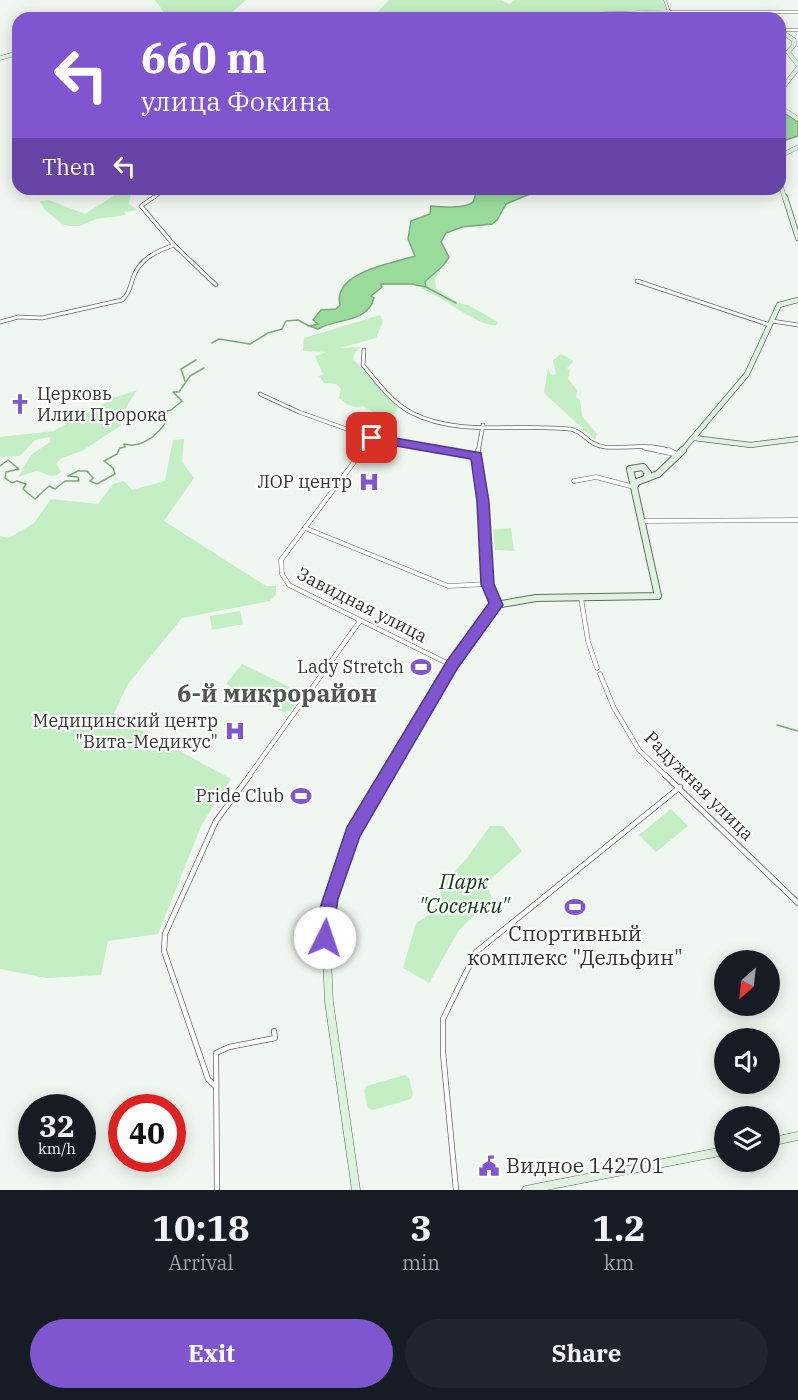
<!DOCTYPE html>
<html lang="en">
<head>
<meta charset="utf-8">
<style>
  body { margin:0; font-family:"IBM Plex Serif",serif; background:#20242c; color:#f1f3f6; height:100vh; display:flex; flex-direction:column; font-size:22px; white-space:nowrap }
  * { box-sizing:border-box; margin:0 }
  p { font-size:20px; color:#9ea1a6 }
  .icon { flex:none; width:33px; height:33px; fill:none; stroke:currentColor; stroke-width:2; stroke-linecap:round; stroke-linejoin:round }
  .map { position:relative; height:1190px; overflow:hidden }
  .side { display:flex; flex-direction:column; background:#171b24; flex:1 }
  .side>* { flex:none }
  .guide { position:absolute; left:12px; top:12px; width:774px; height:183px; border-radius:18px; box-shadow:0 3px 15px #0003; background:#7f56d0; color:#fff; overflow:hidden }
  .needle { width:39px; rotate:208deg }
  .tools { position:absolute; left:714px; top:950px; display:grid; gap:12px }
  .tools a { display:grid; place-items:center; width:66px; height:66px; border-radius:50%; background:#171b24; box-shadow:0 3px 15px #0003; font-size:30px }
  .speed { position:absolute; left:18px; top:1094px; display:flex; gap:12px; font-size:30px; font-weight:700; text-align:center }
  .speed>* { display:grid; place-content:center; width:78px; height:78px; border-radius:50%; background:#171b24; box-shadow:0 3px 15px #0003; line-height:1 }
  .speed small { font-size:15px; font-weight:400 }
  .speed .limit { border:9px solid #d22; background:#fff; color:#111 }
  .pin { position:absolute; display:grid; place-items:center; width:51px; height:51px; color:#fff; margin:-26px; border-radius:12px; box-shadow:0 3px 9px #0006 }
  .me { position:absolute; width:66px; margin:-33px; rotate:4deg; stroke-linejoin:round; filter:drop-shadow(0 0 4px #0008) }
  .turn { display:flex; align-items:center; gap:21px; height:126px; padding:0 30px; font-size:27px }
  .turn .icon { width:78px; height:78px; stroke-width:2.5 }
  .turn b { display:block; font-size:42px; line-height:51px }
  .then { display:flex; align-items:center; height:57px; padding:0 30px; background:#0003; gap:12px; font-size:22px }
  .eta { display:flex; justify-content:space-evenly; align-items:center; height:102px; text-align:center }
  .eta b { font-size:36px; font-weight:700; line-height:42px }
  .action { display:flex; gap:12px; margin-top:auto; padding:12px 30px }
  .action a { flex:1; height:69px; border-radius:36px; background:#7f56d0; color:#fff; font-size:24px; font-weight:700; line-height:69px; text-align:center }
  .action a+a { background:#20242c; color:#f1f3f6 }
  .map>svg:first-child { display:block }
  .green { fill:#c4efc4 }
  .water { fill:#9adb9c; stroke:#7ba97c; stroke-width:1.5 }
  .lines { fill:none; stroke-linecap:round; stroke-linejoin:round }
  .stream { stroke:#7ba97c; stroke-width:1.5 }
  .street-far3-casing { stroke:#656a65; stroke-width:3 }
  .street-far2-casing { stroke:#656a65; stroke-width:4.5 }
  .street-far1-casing { stroke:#656a65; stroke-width:5 }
  .street-casing { stroke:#656a65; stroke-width:6 }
  .secondary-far3-casing { stroke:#656a65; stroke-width:4.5 }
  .secondary-far2-casing { stroke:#656a65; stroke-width:6 }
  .secondary-far1-casing { stroke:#656a65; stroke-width:8 }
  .secondary-casing { stroke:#656a65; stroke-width:9 }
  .street-far3 { stroke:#fff; stroke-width:2 }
  .street-far2 { stroke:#fff; stroke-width:3 }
  .street-far1 { stroke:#fff; stroke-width:4 }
  .street { stroke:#fff; stroke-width:4.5 }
  .secondary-far3 { stroke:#dff2e0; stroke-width:4 }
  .secondary-far2 { stroke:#dff2e0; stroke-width:4.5 }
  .secondary-far1 { stroke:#dff2e0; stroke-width:6 }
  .secondary { stroke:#dff2e0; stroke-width:8 }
  .route { fill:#7f56d0; stroke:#533887; stroke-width:1.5 }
  .labels { text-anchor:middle; stroke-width:4.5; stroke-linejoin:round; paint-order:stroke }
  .poi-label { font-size:18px; fill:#333533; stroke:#fff; text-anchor:end }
  .street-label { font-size:18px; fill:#333533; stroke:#fff }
  .near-park-label { font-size:21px; font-style:italic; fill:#0d3b12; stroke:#fff }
  .near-poi-label { font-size:21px; fill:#333533; stroke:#fff }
  .district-label { font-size:24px; font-weight:bold; fill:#525752; stroke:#fff }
</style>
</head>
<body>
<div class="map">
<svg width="798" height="1190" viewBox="0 0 798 1190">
  <rect width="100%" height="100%" fill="#f0f6f0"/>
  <g class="green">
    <path d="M 155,0 L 246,0 L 231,13 L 235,16 L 234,18 L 159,18 L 163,11 Z"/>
    <path d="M 389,0 L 501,0 L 509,4 L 515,0 L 663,0 L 666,9 L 472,18 L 372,18 Z"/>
    <path d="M 124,189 L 132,189 L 129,204 L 138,210 L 124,212 L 126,215 L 96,219 L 80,226 L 70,226 L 62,224 L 45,210 L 40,201 L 49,200 L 85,214 Z"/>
    <path d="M 439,272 L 435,279 L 436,288 L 458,303 L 468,305 L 498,322 L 497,325 C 482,329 440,295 420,288 L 427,287 L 426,282 L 433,273 Z"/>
    <path d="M 380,315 L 383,321 L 376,338 L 340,348 L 361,347 L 355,352 L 353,359 L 398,408 L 394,414 L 377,414 L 363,406 C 351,409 348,404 339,398 L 341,389 L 336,384 L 324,383 L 319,376 L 323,374 L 315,356 L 327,352 L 303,351 L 304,338 Z"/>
    <path d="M 561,354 L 574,361 L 567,368 L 570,371 L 568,379 L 577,390 L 576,397 L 580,400 L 582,416 L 597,434 L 595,440 L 544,393 L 548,368 L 551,375 L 556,374 L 553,360 Z"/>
    <path d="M 137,390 L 127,406 L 120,426 L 82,451 L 62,458 L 56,463 L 61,472 C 51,480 47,473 36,471 L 18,477 L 31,455 L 50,442 L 50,437 L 35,440 L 20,456 L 0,457 L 0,437 L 54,431 L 114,398 Z"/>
    <path d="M 184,439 L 182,462 L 194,478 L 164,521 L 266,586 L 276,586 L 276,594 L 270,601 L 182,618 L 128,684 L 113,715 L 231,779 L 202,824 L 158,934 L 108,941 L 101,975 L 47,978 L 0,969 L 0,536 L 9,538 L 34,523 L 51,499 L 98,504 L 113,484 L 124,481 L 132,490 L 165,481 L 173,440 Z"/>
    <path d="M 511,528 L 514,551 L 495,550 L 493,530 Z"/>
    <path d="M 240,611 L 243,624 L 212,630 L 210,616 Z"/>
    <path d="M 242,664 L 300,692 L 300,697 L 290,711 L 283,712 L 226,684 Z"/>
    <path d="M 671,809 L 688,826 L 656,852 L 639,835 Z"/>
    <path d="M 490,826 L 503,826 L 522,851 L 486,883 L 492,898 L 459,930 L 429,983 L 403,968 L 416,923 L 432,913 L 441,896 L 442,885 L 467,858 Z"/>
    <path d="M 405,1075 L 409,1078 L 413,1094 L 411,1099 L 373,1110 L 368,1108 L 364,1091 L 366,1086 Z"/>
  </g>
  <g class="water">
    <path d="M 780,110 L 798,122 L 798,136 L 780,142 Z"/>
    <path d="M 478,189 L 542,189 L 506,204 L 497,220 L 492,224 L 462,227 L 446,233 L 441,242 L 449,257 C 443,269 434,272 425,282 L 426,287 L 412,284 L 381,284 L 382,287 L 371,296 L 374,298 C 367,324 336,318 318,329 L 309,326 L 318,324 L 313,320 L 321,310 L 336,309 L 340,305 C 332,272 393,263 415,256 L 408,239 L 411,221 L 430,214 L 431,206 C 439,207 466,209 473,202 C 474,200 476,192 478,189 Z"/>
  </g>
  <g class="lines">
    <g class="stream">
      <path d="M 426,287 L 456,303"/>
      <path d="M 212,343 L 219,339 L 250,344 L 268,333 L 282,329 L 286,321 L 298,320 L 309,326"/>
      <path d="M 185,381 L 181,369 L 196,360"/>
      <path d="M 0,466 L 8,460 L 19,469 L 6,472 L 5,478 L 12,483 L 17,481 L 26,484 L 23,489 L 35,499 L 49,486 L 55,489 L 65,481 L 79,481 L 78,477 L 68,476 L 78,471 L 87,471 L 93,478 L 90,481 L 97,484 L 115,474 L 113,468 L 104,461 L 117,454 L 120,448 L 125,447 L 124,444 C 142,449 159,434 167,420 L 155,414 L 171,410 L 182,401 L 173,392 L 179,392 L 190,376 L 204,368"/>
      <path d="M 777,725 L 798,731"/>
    </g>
    <g class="street-far3-casing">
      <g id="street-far3">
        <path d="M 665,0 L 669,12 L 798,12"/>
        <path d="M 780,30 L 798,30"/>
        <path d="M 152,199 L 166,189"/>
      </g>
    </g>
    <g class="street-far2-casing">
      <g id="street-far2">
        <path d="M 154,197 L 141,206 L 174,245 L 216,285"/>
        <path d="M 637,281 L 770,325"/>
        <path d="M 772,321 L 798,325"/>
        <path d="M 0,322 L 18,317 L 42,318 L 122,300 C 129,294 130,287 133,278 C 139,259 157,251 174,245"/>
        <path d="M 364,350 L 363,365 C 377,382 392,403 412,413 C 459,437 519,423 570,429 C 584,431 587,445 605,447 C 628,449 651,442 673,452"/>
        <path d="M 260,394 L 299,412 L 372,438"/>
        <path d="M 644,448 L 664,452"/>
        <path d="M 362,452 L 372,438 L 454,452"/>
        <path d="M 478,452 L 483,425"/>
      </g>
    </g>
    <g class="street-far1-casing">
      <g id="street-far1">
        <path d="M 363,450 L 281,560 L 282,574 L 289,585 L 451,665"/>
        <path d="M 445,450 L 477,456"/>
        <path d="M 478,450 L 488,584 L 496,605"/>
        <path d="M 656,450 L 674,454"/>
        <path d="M 669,450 L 677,454"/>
        <path d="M 574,481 L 596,477 L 634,487"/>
        <path d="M 643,521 L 798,520"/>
        <path d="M 305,528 L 448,586 L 488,584"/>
        <path d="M 581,598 L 588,641 L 597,668"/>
        <path d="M 600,674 L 614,708 L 639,750 L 666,776"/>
        <path d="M 249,776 L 360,621"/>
      </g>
    </g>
    <g class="street-casing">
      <g id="street">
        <path d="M 665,775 L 798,903"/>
        <path d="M 215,1086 L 208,1079 L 164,951 L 165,934 L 216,821 L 250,775"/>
        <path d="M 217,1190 L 216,1053 L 229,1047 L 275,1038 L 274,1031"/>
        <path d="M 456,1190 L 443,1053 L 443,1019 L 476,952 L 680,787"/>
      </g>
    </g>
    <g class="secondary-far3-casing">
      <g id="secondary-far3">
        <path d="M 248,18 L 285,15 L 312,18"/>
        <path d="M 486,18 L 669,12 L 671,18"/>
        <path d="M 780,31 L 794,40 L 794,45 L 788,52 L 798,65"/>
        <path d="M 0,58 L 18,53"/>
        <path d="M 780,91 L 798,68"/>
        <path d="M 780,107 L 798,119"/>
        <path d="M 780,156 L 798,147"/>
        <path d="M 780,183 L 785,199"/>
      </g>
    </g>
    <g class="secondary-far2-casing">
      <g id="secondary-far2">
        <path d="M 785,197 L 798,238"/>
        <path d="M 694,438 L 751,445 L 798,439"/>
        <path d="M 681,452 L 747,374 L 779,305 L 798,300"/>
      </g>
    </g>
    <g class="secondary-far1-casing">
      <g id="secondary-far1">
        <path d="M 634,487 L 637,482 L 658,474 L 683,450"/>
        <path d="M 387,776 L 452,665 L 486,614 L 496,605 L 536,598 L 658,596 L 630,469 L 643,467 L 648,473 L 646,478"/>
      </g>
    </g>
    <g class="secondary-casing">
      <g id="secondary">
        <path d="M 770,1142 L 798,1136"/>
        <path d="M 356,1190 L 329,1002 L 325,917 L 353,833 L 387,775"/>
        <path d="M 526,1190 L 724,1151"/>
      </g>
    </g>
    <use href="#street-far3" class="street-far3"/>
    <use href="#street-far2" class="street-far2"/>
    <use href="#street-far1" class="street-far1"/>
    <use href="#street" class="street"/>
    <use href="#secondary-far3" class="secondary-far3"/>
    <use href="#secondary-far2" class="secondary-far2"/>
    <use href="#secondary-far1" class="secondary-far1"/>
    <use href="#secondary" class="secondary"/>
  </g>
  <path class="route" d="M 372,434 L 481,453 L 489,502 L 494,584 L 503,605 L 457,669 L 360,836 L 338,899 L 331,944 L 325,947 L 319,944 L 317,917 L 347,827 L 447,661 L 489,603 L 481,584 L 477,502 L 471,459 L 368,441 L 366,438 Z"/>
  <defs>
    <g id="church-bare" transform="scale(1.62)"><path d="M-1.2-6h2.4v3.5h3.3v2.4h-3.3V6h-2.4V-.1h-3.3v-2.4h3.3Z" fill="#7f56d0" stroke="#fff" stroke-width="2.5" paint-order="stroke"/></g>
    <g id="hospital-bare" transform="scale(1.62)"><path d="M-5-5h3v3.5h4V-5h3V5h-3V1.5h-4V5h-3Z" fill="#7f56d0" stroke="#fff" stroke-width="2.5" paint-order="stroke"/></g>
    <g id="stadium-bare" transform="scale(1.62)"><path d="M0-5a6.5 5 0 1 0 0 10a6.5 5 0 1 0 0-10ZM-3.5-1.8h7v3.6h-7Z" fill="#7f56d0" stroke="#fff" stroke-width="2.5" paint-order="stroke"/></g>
    <g id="civic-bare" transform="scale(1.62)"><path d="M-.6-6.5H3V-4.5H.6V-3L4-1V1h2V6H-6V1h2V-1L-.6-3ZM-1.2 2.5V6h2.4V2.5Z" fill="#7f56d0" stroke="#fff" stroke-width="2.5" paint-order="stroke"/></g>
  </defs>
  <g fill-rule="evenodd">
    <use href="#church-bare" x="20" y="404"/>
    <use href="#hospital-bare" x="369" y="482"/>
    <use href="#stadium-bare" x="421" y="667"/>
    <use href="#hospital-bare" x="235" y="731"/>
    <use href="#stadium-bare" x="301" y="796"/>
    <use href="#stadium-bare" x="575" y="907"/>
    <use href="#civic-bare" x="489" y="1166"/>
  </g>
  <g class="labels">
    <g class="poi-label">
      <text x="37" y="400" text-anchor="start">Церковь<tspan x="37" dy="21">Илии Пророка</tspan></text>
      <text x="352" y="488">ЛОР центр</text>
      <text x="404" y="673">Lady Stretch</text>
      <text x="218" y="727">Медицинский центр<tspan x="218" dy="21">"Вита-Медикус"</tspan></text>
      <text x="284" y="802">Pride Club</text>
    </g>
    <g class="street-label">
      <text transform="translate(362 605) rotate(27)" y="6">Завидная улица</text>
      <text transform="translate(699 786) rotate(45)" y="6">Радужная улица</text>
    </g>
    <g class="near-park-label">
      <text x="464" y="889">Парк<tspan x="464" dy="24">"Сосенки"</tspan></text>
    </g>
    <g class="near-poi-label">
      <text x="575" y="941">Спортивный<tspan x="575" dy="24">комплекс "Дельфин"</tspan></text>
      <text x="506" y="1173" text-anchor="start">Видное 142701</text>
    </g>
    <g class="district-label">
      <text x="277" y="702">6-й микрорайон</text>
    </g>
  </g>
</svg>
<div class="tools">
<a><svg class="needle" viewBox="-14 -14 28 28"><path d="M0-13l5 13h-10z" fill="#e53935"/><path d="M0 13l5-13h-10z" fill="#9ea1a6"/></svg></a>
<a><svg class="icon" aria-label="sound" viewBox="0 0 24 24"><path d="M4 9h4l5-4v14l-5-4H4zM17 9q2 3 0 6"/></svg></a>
<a><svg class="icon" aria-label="layers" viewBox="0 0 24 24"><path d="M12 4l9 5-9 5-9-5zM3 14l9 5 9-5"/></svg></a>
</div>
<div class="speed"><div>32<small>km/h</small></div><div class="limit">40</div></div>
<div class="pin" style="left:372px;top:438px;background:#d93025"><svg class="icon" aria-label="arrive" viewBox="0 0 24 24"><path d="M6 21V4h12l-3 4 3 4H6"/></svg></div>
<svg class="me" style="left:325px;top:938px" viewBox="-20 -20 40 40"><circle r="19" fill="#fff"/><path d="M0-13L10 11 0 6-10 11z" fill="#7f56d0"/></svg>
<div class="guide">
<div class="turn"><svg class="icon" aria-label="left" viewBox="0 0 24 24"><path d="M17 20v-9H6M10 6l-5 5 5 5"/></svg><div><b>660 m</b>улица Фокина</div></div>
<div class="then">Then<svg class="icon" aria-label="left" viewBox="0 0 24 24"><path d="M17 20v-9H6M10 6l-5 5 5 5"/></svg></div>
</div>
</div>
<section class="side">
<div class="eta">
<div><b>10:18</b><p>Arrival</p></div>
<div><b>3</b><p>min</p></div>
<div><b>1.2</b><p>km</p></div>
</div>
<div class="action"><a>Exit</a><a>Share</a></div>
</section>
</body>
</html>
